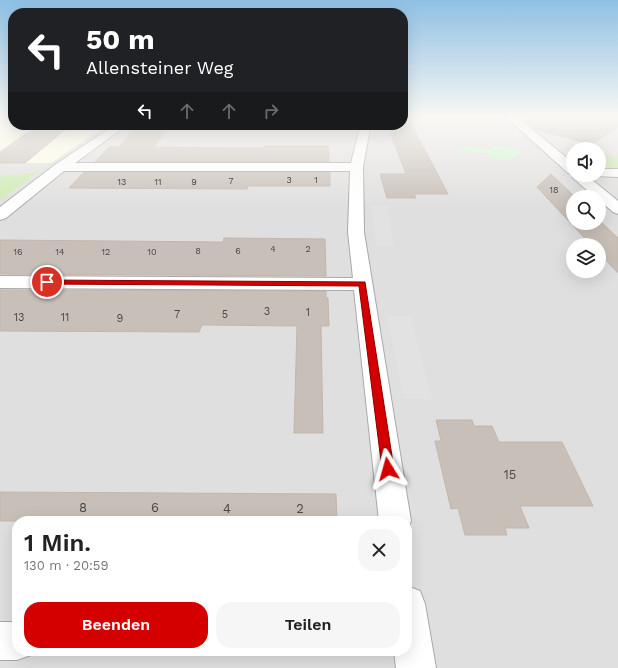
<!DOCTYPE html>
<html lang="de">
<head>
<meta charset="utf-8">
<style>
  body { margin:0; font-family:"Work Sans",sans-serif; background:#f6f6f6; color:#222; height:100vh; display:flex; flex-direction:column; font-size:15px; white-space:nowrap }
  * { box-sizing:border-box; margin:0 }
  p { font-size:13px; color:#767676 }
  .icon { flex:none; width:22px; height:22px; fill:none; stroke:currentColor; stroke-width:2; stroke-linecap:round; stroke-linejoin:round }
  .map { position:relative; flex:1; overflow:hidden }
  .drawer { position:absolute; left:12px; top:516px; width:400px; height:140px; display:flex; flex-direction:column; background:#fff; border-radius:16px; box-shadow:0 4px 16px #0002 }
  .drawer>* { flex:none }
  .top-card { position:absolute; left:8px; top:8px; width:400px; height:122px; border-radius:16px; box-shadow:0 4px 16px #0002; background:#202124; color:#fff; overflow:hidden }
  .controls { position:absolute; left:566px; top:142px; display:grid; gap:8px }
  .controls a { display:grid; place-items:center; width:40px; height:40px; border-radius:50%; background:#fff; box-shadow:0 4px 16px #0002; font-size:20px }
  .pin { position:absolute; display:grid; place-items:center; width:34px; height:34px; color:#fff; margin:-17px; border:2px solid #fff; border-radius:50%; box-shadow:0 1px 4px #0007 }
  .me { position:absolute; width:44px; margin:-22px; rotate:352deg; stroke-linejoin:round; filter:drop-shadow(0 0 3px #0008) }
  .turn { display:flex; align-items:center; gap:14px; height:84px; padding:0 12px; font-size:18px }
  .turn .icon { width:52px; height:52px; stroke-width:2.5 }
  .turn b { display:block; font-size:28px; line-height:34px }
  .lanes { display:flex; align-items:center; height:38px; padding:0 12px; background:#0003; justify-content:center; gap:20px; direction:ltr }
  .lanes .off { opacity:.35 }
  .round { display:grid; place-items:center; flex:none; width:42px; height:42px; border-radius:16px; background:#f6f6f6 }
  .overview { display:flex; align-items:center; justify-content:space-between; height:68px; padding:0 12px }
  h1 { font-size:24px; font-weight:600; line-height:30px }
  .button { display:flex; gap:8px; margin-top:auto; padding:8px 12px }
  .button a { flex:1; height:46px; border-radius:16px; background:#d40000; color:#fff; font-size:16px; font-weight:600; line-height:46px; text-align:center }
  .button a+a { background:#f6f6f6; color:#222 }
  .map>svg:first-child { display:block }
  .residential { fill:#e0dfdf; fill-rule:evenodd }
  .education { fill:#ffffe5 }
  .grass { fill:#cdebb0 }
  .park { fill:#c8facc }
  .parking { fill:#e2e2e2 }
  .building { fill:#c7bfb8; stroke:#c4b6ab }
  .lines { fill:none; stroke-linecap:round; stroke-linejoin:round }
  .street-casing { stroke:#a9a9a9; stroke-width:2 }
  .street { fill:#fff; fill-rule:evenodd }
  .route { fill:#d40000; stroke:#8a0000 }
  .labels { text-anchor:middle; stroke-width:3; stroke-linejoin:round; paint-order:stroke }
  .far-number-label { font-size:9px; fill:#4b4948 }
  .number-label { font-size:11px; fill:#4b4948 }
  .near-number-label { font-size:13px; fill:#4b4948 }
</style>
</head>
<body>
<div class="map">
<svg width="618" height="668" viewBox="0 0 618 668">
  <rect width="100%" height="100%" fill="#f2efe9"/>
  <path class="residential" d="M 403,116 L 618,116 L 618,668 L 0,668 L 0,163 L 51,163 L 107,125 L 403,125 ZM 573,149 L 599,149 L 599,175 L 573,175 ZM 573,197 L 599,197 L 599,223 L 573,223 ZM 573,245 L 599,245 L 599,271 L 573,271 ZM 17,521 L 407,521 L 407,651 L 17,651 Z"/>
  <path class="education" d="M 0,116 L 13,116 L 13,125 L 107,125 L 51,163 L 0,163 Z"/>
  <g class="grass">
    <path d="M 599,152 L 618,157 L 618,167 L 599,167 Z"/>
    <path d="M 38,172 L 0,200 L 0,186 L 2,184 L 0,184 L 0,178 L 3,176 Z"/>
  </g>
  <path class="park" d="M 492,146 L 508,147 L 521,151 L 522,154 L 517,155 L 516,158 L 509,160 L 490,158 L 488,153 L 459,150 L 458,148 L 464,147 L 481,147 L 482,149 L 492,149 Z"/>
  <g class="parking">
    <path d="M 372,206 L 387,206 L 394,246 L 376,246 Z"/>
    <path d="M 387,317 L 411,317 L 432,399 L 404,399 Z"/>
  </g>
  <g class="building">
    <path d="M 403,116 L 406,116 L 413,128 L 448,194 L 414,194 L 416,198 L 387,198 L 380,174 L 406,174 L 388,127 L 391,127 L 390,125 L 403,125 Z"/>
    <path d="M 518,116 L 618,116 L 618,127 L 592,144 L 536,130 Z"/>
    <path d="M 38,125 L 71,125 L 25,163 L 0,163 L 0,152 Z"/>
    <path d="M 137,126 L 169,126 L 154,147 L 264,148 L 265,146 L 328,146 L 329,162 L 95,162 L 109,147 L 119,147 Z"/>
    <path d="M 84,172 L 330,172 L 330,186 L 248,186 L 247,189 L 69,188 Z"/>
    <path d="M 551,174 L 575,197 L 573,197 L 573,223 L 599,223 L 599,220 L 618,238 L 618,273 L 599,253 L 599,245 L 591,245 L 537,187 Z"/>
    <path d="M 224,238 L 325,239 L 326,276 L 0,274 L 0,240 L 223,242 Z"/>
    <path d="M 0,290 L 326,291 L 326,298 L 328,298 L 329,326 L 321,326 L 323,433 L 294,433 L 297,326 L 202,325 L 199,332 L 0,331 Z"/>
    <path d="M 436,420 L 472,420 L 474,426 L 492,426 L 499,442 L 562,442 L 593,506 L 520,506 L 529,528 L 505,528 L 507,535 L 465,535 L 458,508 L 451,509 L 435,441 L 441,441 Z"/>
    <path d="M 0,492 L 336,494 L 337,521 L 0,521 Z"/>
  </g>
  <g class="lines">
    <g class="street-casing">
      <g id="street">
        <path d="M 505,116 L 516,116 L 573,163 L 573,175 L 586,175 L 618,201 L 618,214 L 613,212 L 599,200 L 599,197 L 595,197 L 573,178 L 572,174 L 568,173 Z"/>
        <path d="M 115,125 L 127,125 L 75,163 L 351,163 L 360,127 L 361,125 L 372,125 L 370,128 L 363,167 L 364,232 L 411,521 L 407,531 L 407,521 L 379,521 L 354,290 L 0,288 L 0,276 L 353,278 L 348,232 L 350,171 L 64,171 L 6,218 L 0,220 L 0,207 L 56,164 Z"/>
        <path d="M 599,169 L 618,169 L 618,177 L 594,176 L 599,175 Z"/>
        <path d="M 407,586 L 420,591 L 425,604 L 436,668 L 396,668 L 394,651 L 407,651 Z"/>
        <path d="M 0,622 L 17,622 L 17,651 L 32,651 L 31,655 L 17,660 L 0,660 Z"/>
      </g>
    </g>
    <use href="#street" class="street"/>
  </g>
  <linearGradient id="sky" x2="0" y2="1"><stop stop-color="#8fc0e4"/><stop offset="0.56" stop-color="#f9f8f5"/><stop offset="1" stop-color="#f9f8f5" stop-opacity="0"/></linearGradient>
  <rect width="618" height="209" fill="url(#sky)"/>
  <path class="route" d="M 47,280 L 365,282 L 394,469 L 393,473 L 388,475 L 384,473 L 382,469 L 359,286 L 44,284 L 44,281 Z"/>
  <g class="labels">
    <g class="far-number-label">
      <text x="289" y="183">3</text>
      <text x="316" y="183">1</text>
      <text x="231" y="184">7</text>
      <text x="122" y="185">13</text>
      <text x="158" y="185">11</text>
      <text x="194" y="185">9</text>
      <text x="554" y="193">18</text>
      <text x="273" y="252">4</text>
      <text x="308" y="252">2</text>
      <text x="198" y="254">8</text>
      <text x="238" y="254">6</text>
      <text x="18" y="255">16</text>
      <text x="60" y="255">14</text>
      <text x="106" y="255">12</text>
      <text x="152" y="255">10</text>
    </g>
    <g class="number-label">
      <text x="267" y="315">3</text>
      <text x="308" y="316">1</text>
      <text x="177" y="318">7</text>
      <text x="225" y="318">5</text>
      <text x="19" y="321">13</text>
      <text x="65" y="321">11</text>
      <text x="120" y="322">9</text>
    </g>
    <g class="near-number-label">
      <text x="510" y="479">15</text>
      <text x="83" y="512">8</text>
      <text x="155" y="512">6</text>
      <text x="227" y="513">4</text>
      <text x="300" y="513">2</text>
    </g>
  </g>
</svg>
<div class="controls">
<a><svg class="icon" aria-label="sound" viewBox="0 0 24 24"><path d="M4 9h4l5-4v14l-5-4H4zM17 9q2 3 0 6"/></svg></a>
<a><svg class="icon" aria-label="search" viewBox="0 0 24 24"><circle cx="10" cy="10" r="6"/><path d="M15 15l6 6"/></svg></a>
<a><svg class="icon" aria-label="layers" viewBox="0 0 24 24"><path d="M12 4l9 5-9 5-9-5zM3 14l9 5 9-5"/></svg></a>
</div>
<div class="pin" style="left:47px;top:282px;background:#d93025"><svg class="icon" aria-label="arrive" viewBox="0 0 24 24"><path d="M6 21V4h12l-3 4 3 4H6"/></svg></div>
<svg class="me" style="left:388px;top:469px" viewBox="-20 -20 40 40"><path d="M0-17L14 15 0 8-14 15z" fill="#d40000" stroke="#fff" stroke-width="4"/></svg>
<div class="top-card">
<div class="turn"><svg class="icon" aria-label="left" viewBox="0 0 24 24"><path d="M17 20v-9H6M10 6l-5 5 5 5"/></svg><div><b>50 m</b>Allensteiner Weg</div></div>
<div class="lanes"><svg class="icon" aria-label="left" viewBox="0 0 24 24"><path d="M17 20v-9H6M10 6l-5 5 5 5"/></svg><svg class="icon off" aria-label="ahead" viewBox="0 0 24 24"><path d="M12 20V5M6 11l6-6 6 6"/></svg><svg class="icon off" aria-label="ahead" viewBox="0 0 24 24"><path d="M12 20V5M6 11l6-6 6 6"/></svg><svg class="icon off" aria-label="right" viewBox="0 0 24 24"><path d="M7 20v-9h11M14 6l5 5-5 5"/></svg></div>
</div>
<section class="drawer">
<div class="overview"><div><h1>1 Min.</h1><p>130 m · 20:59</p></div><a class="round"><svg class="icon" aria-label="close" viewBox="0 0 24 24"><path d="M6 6l12 12M18 6L6 18"/></svg></a></div>
<div class="button"><a>Beenden</a><a>Teilen</a></div>
</section>
</div>
</body>
</html>
